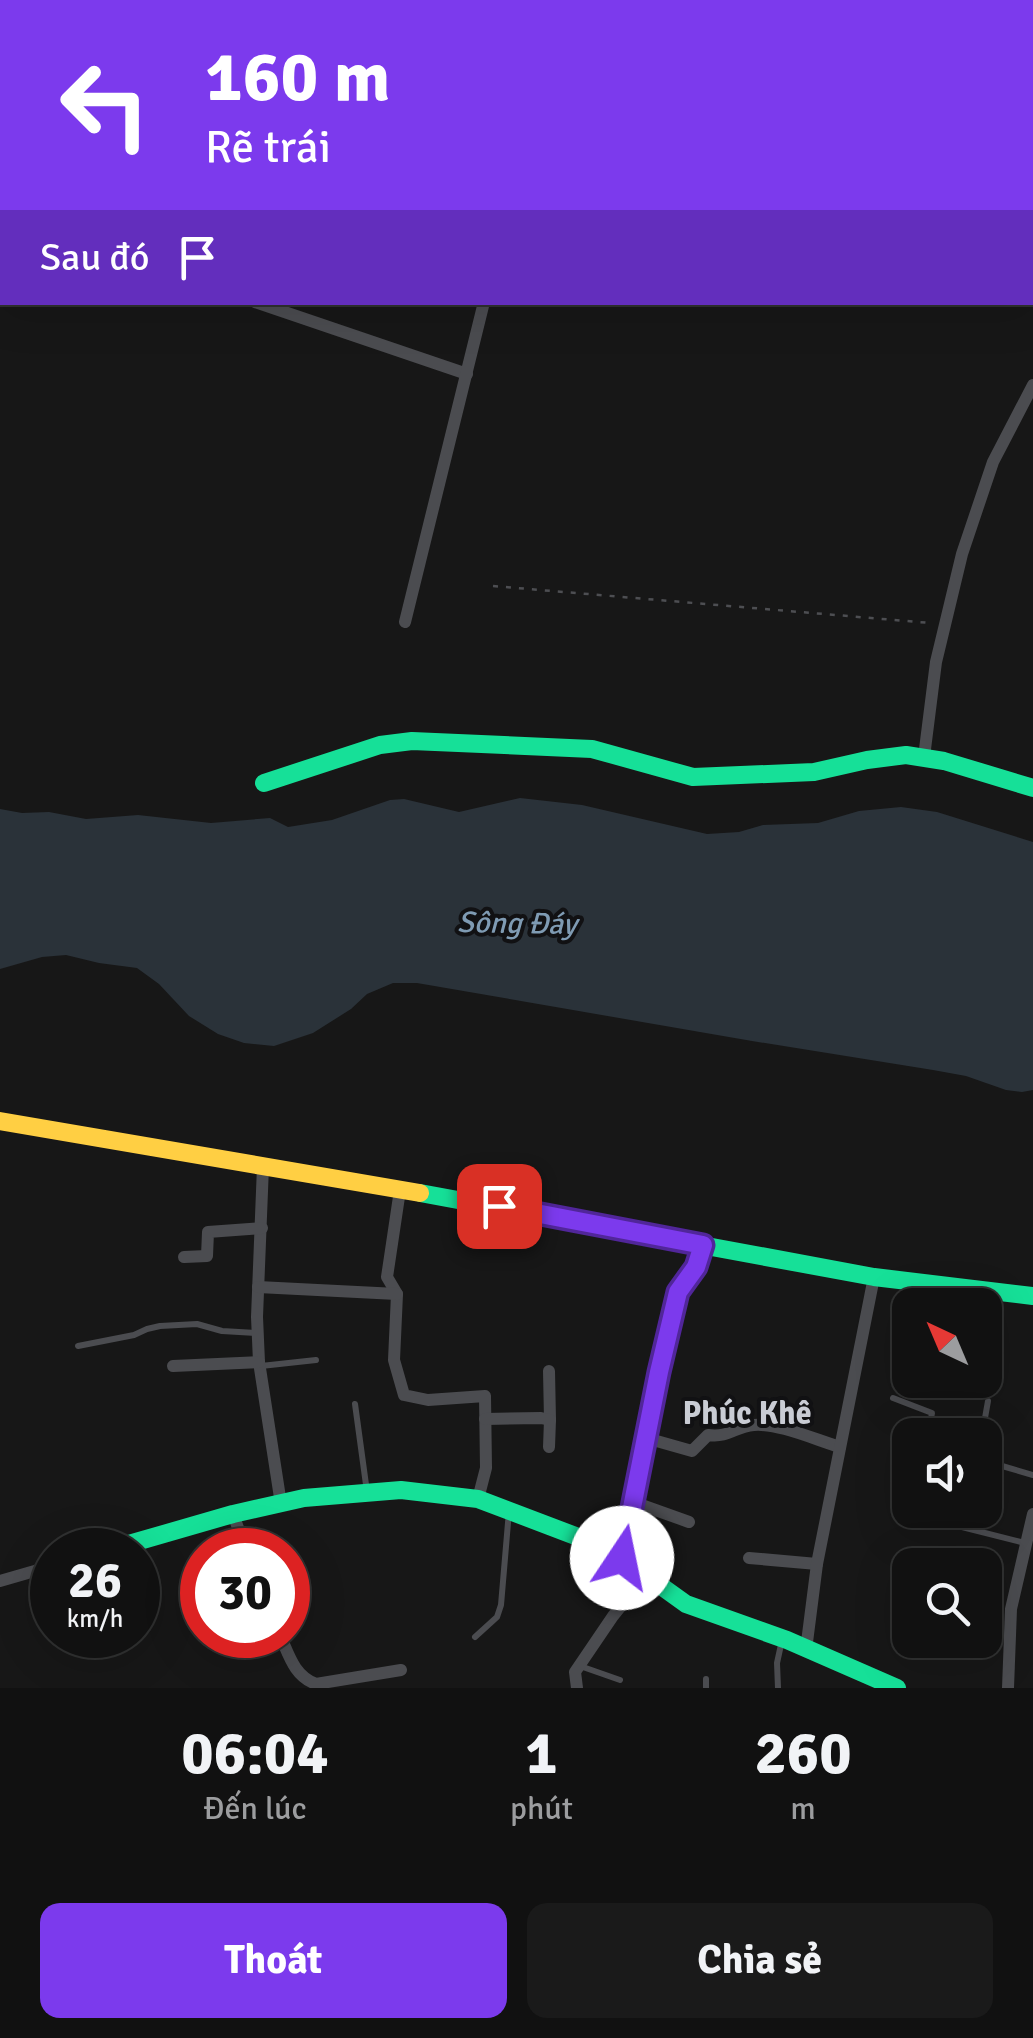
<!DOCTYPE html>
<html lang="vi">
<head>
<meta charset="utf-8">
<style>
  body { margin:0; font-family:Signika,sans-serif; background:#1a1a1a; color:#f1f3f6; height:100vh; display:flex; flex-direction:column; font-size:38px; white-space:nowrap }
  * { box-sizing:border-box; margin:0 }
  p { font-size:32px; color:#9c9d9f }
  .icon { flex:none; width:55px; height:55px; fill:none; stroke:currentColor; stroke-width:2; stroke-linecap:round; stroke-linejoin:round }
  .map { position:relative; height:1688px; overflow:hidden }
  .side { display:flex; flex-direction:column; background:#111; flex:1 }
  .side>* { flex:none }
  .banner { position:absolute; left:0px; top:0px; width:1035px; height:305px; box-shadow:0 10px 40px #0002,0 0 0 2px #303131; background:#7c3aed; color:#fff; overflow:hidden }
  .needle { width:65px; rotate:316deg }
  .buttons { position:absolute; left:892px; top:1288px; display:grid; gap:20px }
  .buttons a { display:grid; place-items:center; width:110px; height:110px; border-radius:20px; background:#111; box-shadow:0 10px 40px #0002,0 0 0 2px #303131; font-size:50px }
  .speed { position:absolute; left:30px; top:1528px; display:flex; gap:20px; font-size:50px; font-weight:700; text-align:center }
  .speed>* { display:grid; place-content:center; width:130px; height:130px; border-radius:50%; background:#111; box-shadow:0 10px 40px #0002,0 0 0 2px #303131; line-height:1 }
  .speed small { font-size:25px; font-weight:400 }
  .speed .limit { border:15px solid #d22; background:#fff; color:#111 }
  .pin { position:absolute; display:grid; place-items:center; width:85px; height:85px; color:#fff; margin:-42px; border-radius:20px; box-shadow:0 5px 15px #0006 }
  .me { position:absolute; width:110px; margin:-55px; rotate:11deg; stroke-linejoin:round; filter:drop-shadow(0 0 8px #0008) }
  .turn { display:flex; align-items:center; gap:35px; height:210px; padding:0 40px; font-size:45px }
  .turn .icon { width:130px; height:130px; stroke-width:2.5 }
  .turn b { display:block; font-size:70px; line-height:85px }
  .then { display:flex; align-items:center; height:95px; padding:0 40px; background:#0003; gap:20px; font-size:38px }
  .eta { display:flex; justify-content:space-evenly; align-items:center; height:170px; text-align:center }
  .eta b { font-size:60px; font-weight:700; line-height:70px }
  .cta { display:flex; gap:20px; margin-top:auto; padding:20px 40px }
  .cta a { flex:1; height:115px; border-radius:20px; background:#7c3aed; color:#fff; font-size:40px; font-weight:700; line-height:115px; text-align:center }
  .cta a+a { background:#1a1a1a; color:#f1f3f6 }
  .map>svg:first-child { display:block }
  .water { fill:#2a3239 }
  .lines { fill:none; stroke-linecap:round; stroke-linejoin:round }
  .path { stroke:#4d4e52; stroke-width:2.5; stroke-dasharray:5 8; stroke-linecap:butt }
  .lane { stroke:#4b4c50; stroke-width:6 }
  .street { stroke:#4b4c50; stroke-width:12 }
  .fast { stroke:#16e098; stroke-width:18 }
  .slow { stroke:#ffcf43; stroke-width:18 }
  .route-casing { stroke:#51269a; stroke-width:25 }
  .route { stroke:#7c3aed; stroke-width:18 }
  .labels { text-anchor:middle; stroke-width:8; stroke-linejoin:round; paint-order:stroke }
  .water-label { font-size:30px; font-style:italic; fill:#7f9bb3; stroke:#111113 }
  .quarter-label { font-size:32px; font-weight:bold; fill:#c9ccd4; stroke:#111113 }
</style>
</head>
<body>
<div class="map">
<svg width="1033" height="1688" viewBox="0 0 1033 1688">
  <rect width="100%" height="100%" fill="#171717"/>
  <path class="water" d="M 520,798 L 582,805 L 707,834 L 739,832 L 763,825 L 818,823 L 859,811 L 901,807 L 937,812 L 1033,842 L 1033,1090 L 1022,1092 L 1006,1090 L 966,1076 L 933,1070 L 752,1041 L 417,983 L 393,983 L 367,994 L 351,1009 L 313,1033 L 274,1046 L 244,1043 L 218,1034 L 189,1016 L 159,984 L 137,968 L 99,963 L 66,955 L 42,957 L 0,969 L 0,809 L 22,813 L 49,812 L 86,819 L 138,815 L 211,823 L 270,818 L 288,827 L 332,820 L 390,800 L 404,799 L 459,812 Z"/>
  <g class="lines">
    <path class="path" d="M 493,586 L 930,623"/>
    <g class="lane">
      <path d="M 78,1346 L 134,1335 L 147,1329 L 160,1326 L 197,1324 L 222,1331 L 256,1333"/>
      <path d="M 261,1366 L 316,1360"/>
      <path d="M 893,1398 L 932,1413 L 928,1435"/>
      <path d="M 355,1404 L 367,1492"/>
      <path d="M 982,1435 L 988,1401"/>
      <path d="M 985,1461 L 1033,1475"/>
      <path d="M 910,1514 L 1025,1543"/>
      <path d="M 959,1527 L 964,1510"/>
      <path d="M 475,1637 L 497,1617 L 501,1605 L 509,1511"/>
      <path d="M 580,1666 L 620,1680"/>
      <path d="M 706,1679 L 706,1688"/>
      <path d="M 778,1688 L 777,1663 L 782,1640"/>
    </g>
    <g class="street">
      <path d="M 67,2 L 68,0"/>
      <path d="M 775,2 L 776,0"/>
      <path d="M 0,208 L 2,199"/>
      <path d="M 255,302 L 467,374"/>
      <path d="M 405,622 L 484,302"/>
      <path d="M 924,757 L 936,662 L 962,554 L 993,462 L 1033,385"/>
      <path d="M 263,1166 L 257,1317 L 259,1362 L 281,1504"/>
      <path d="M 400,1190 L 387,1277 L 397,1294 L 394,1360 L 404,1395 L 428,1400 L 485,1396 L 486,1468 L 478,1499"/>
      <path d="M 184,1257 L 207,1256 L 208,1232 L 262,1228"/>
      <path d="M 258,1287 L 397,1294"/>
      <path d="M 173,1366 L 259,1362"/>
      <path d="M 549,1371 L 550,1420"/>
      <path d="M 485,1419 L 541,1418 L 550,1420 L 549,1447"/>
      <path d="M 646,1438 L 692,1451 L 708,1435 C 730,1438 735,1426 754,1425 C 779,1423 816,1440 840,1447"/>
      <path d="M 633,1502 L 689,1522"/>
      <path d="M 233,1514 L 246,1550"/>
      <path d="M 622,1558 L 659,1372 L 678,1291 L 696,1267 L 703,1245"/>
      <path d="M 749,1558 L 817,1564"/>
      <path d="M 0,1581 L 52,1566"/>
      <path d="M 280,1635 C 289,1655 294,1676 316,1684 L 401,1670"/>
      <path d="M 806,1650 L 817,1564 L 874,1277"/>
      <path d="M 577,1688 L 575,1672 L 613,1616 L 646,1575"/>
      <path d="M 1008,1688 L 1011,1609 L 1033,1514"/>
    </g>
    <g class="fast">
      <path d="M 453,0 L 459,2"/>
      <path d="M 1032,245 L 1033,245"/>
      <path d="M 264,783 L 380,745 L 412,741 L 592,749 L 693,777 L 814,772 L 867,760 L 906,755 L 944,761 L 1033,788"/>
      <path d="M 420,1193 L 874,1277 L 1033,1296"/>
      <path d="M 108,1550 L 233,1514 L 304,1498 L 401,1490 L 478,1499 L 594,1543 L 622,1558 L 686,1604 L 787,1640 L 897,1688"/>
    </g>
    <path class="slow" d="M 0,1121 L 420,1193"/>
  </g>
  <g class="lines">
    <g class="route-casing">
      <path id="route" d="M 499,1206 L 703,1245 L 696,1267 L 678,1292 L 659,1372 L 622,1558"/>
    </g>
    <use href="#route" class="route"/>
  </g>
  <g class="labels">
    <g class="water-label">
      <text transform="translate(517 923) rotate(1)" y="10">Sông Đáy</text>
    </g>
    <g class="quarter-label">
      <text x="747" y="1424">Phúc Khê</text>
    </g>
  </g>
</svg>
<div class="buttons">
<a><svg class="needle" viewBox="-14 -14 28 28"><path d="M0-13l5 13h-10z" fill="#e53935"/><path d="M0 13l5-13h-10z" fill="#9c9d9f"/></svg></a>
<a><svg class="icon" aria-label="sound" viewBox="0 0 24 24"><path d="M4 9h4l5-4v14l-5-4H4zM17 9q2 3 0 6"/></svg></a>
<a><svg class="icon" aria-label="search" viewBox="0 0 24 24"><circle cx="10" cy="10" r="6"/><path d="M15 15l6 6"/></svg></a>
</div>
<div class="speed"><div>26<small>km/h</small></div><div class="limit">30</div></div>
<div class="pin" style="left:499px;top:1206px;background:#d93025"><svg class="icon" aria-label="arrive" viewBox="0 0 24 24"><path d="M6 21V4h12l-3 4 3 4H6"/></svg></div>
<svg class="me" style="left:622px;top:1558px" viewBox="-20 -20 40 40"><circle r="19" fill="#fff"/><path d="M0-13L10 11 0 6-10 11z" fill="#7c3aed"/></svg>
<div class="banner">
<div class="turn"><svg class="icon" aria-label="left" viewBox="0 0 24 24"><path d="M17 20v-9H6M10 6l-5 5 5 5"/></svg><div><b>160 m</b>Rẽ trái</div></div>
<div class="then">Sau đó<svg class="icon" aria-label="arrive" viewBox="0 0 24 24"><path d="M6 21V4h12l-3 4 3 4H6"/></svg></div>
</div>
</div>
<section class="side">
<div class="eta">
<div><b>06:04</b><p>Đến lúc</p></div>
<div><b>1</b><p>phút</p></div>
<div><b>260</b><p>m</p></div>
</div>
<div class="cta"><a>Thoát</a><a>Chia sẻ</a></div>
</section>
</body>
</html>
